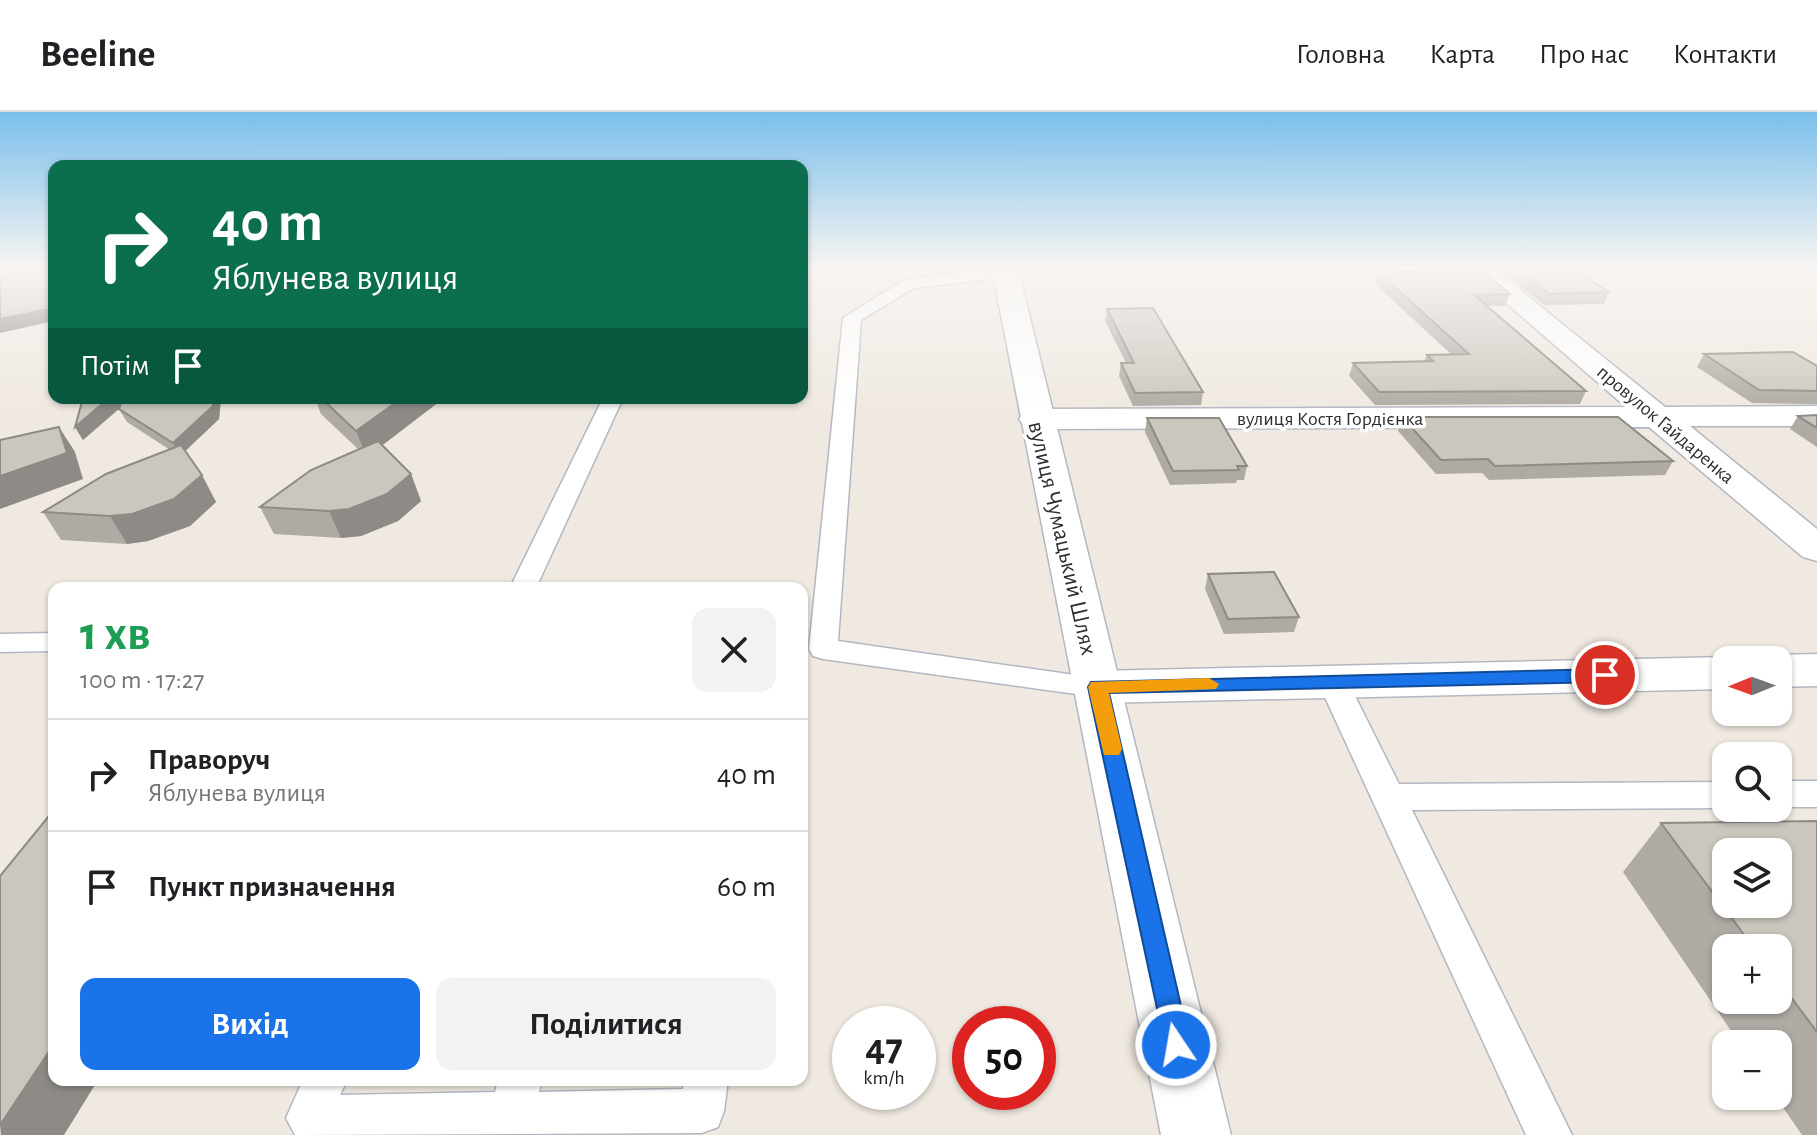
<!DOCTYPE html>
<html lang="uk">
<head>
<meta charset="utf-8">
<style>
  body { margin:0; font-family:"Alegreya Sans",sans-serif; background:#f2f2f2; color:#202124; height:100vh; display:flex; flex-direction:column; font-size:30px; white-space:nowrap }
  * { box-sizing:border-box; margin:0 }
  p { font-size:26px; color:#757577 }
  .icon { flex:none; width:44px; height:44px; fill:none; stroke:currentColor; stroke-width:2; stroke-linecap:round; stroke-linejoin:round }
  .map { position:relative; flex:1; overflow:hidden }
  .sheet { position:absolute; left:48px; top:470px; width:760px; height:504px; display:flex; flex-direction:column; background:#fff; border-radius:16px; box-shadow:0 2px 6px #0004 }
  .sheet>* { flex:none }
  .top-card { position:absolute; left:48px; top:48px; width:760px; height:244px; border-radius:16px; box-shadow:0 2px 6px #0004; background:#0b6e4f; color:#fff; overflow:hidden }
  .needle { width:52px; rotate:269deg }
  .controls { position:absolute; left:1712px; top:534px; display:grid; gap:16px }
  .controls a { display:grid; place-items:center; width:80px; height:80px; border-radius:16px; background:#fff; box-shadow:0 2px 6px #0004; font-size:40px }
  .speed { position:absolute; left:832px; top:894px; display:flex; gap:16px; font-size:40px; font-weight:700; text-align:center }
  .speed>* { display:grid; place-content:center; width:104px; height:104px; border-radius:50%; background:#fff; box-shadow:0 2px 6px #0004; line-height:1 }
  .speed small { font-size:20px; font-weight:400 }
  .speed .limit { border:12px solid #d22; background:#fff; color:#111 }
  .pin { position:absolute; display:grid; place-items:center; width:68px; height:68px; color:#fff; margin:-34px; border:4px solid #fff; border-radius:50%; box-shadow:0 2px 8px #0007 }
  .me { position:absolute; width:88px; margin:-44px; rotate:348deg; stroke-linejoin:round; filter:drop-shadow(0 0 6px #0008) }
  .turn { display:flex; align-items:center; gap:28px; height:168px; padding:0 32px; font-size:36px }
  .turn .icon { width:104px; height:104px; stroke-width:2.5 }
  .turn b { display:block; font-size:56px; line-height:68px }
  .then { display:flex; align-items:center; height:76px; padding:0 32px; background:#0003; gap:16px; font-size:30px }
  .round { display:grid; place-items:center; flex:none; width:84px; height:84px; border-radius:16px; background:#f2f2f2 }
  .overview { display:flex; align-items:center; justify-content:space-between; height:136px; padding:0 32px }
  h1 { font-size:48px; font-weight:600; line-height:60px; color:#1e9e55 }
  .primary-button { display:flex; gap:16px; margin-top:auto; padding:16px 32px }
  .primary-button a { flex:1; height:92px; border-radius:16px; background:#1a73e8; color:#fff; font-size:32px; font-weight:600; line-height:92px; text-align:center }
  .primary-button a+a { background:#f2f2f2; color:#202124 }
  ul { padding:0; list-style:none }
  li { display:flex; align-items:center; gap:24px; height:112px; padding:0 32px; border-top:2px solid #e0e0e0 }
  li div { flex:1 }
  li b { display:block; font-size:30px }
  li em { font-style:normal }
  header { display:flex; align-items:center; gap:48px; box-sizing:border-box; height:112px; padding:0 40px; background:#fff; border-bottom:2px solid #e0e0e0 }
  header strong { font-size:38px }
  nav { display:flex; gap:44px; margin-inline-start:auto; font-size:28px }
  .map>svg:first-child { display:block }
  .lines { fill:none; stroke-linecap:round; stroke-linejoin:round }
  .service-casing { stroke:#b4b7c1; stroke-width:3 }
  .minor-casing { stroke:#b4b7c1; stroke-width:3 }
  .secondary-casing { stroke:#b4b7c1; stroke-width:3 }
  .service { fill:#fff; fill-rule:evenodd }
  .minor { fill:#fff; fill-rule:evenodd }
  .secondary { fill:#fff; fill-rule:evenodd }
  .wall { fill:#afaba4; fill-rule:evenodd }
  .shaded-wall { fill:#8e8b86 }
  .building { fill:#cbc7bf; stroke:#8e8b86; stroke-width:2; fill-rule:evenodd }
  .route { fill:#1a73e8; stroke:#114b97; stroke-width:2 }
  .slow { fill:#f59e0b }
  .labels { text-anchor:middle; stroke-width:7; stroke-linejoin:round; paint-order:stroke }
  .far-street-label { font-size:20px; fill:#2e2e2e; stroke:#fff }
  .street-label { font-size:24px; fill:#2e2e2e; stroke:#fff }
</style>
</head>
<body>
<header>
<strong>Beeline</strong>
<nav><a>Головна</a><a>Карта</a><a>Про нас</a><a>Контакти</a></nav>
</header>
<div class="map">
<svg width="1817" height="1023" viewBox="0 0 1817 1023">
  <rect width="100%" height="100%" fill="#efe9e1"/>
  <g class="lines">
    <g class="service-casing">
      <g id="service">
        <path d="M 995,157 L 1012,157 L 1014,160 L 1006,165 L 914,176 L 861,208 L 838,529 L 1109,568 L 1113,575 L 1109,582 L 1098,585 L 823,547 L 813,544 L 809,537 L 843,206 L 904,168 Z"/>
        <path d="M 603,286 L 623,286 L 536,476 L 510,476 Z"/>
        <path d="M 54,521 L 54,539 L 0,540 L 0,522 Z"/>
        <path d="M 1333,560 L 1344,563 L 1348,570 L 1399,672 L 1726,670 L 1726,696 L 1412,698 L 1572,1023 L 1526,1023 L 1318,570 L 1322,563 Z"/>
        <rect x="1778" y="669" width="39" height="26"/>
        <path d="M 303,968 L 347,968 L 340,983 L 495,980 L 498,968 L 542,968 L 539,980 L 683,977 L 684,968 L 728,968 L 724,999 L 718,1015 L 702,1021 L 295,1023 L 286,1006 Z"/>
      </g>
    </g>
    <g class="minor-casing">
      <g id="minor">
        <path d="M 1467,157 L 1494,157 L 1665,295 L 1817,294 L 1817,314 L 1690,314 L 1817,417 L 1817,449 L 1803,445 L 1649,315 L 1036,317 L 1024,314 L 1019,307 L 1024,300 L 1036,297 L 1626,295 Z"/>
        <path d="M 1817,542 L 1817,574 L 1778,575 L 1778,548 L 1761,548 L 1778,543 Z"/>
        <path d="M 1726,545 L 1736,548 L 1726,548 L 1726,577 L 1098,591 L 1081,587 L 1074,575 L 1081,563 L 1098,559 Z"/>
      </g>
    </g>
    <g class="secondary-casing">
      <path id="secondary" d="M 992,157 L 1018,157 L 1231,1023 L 1161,1023 Z"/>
    </g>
    <use href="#service" class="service"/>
    <use href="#minor" class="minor"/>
    <use href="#secondary" class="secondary"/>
  </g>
  <g class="wall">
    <path d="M 1394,157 L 1480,157 L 1510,182 L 1505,194 L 1487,194 L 1586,279 L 1580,292 L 1375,293 L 1349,264 L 1353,251 L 1424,249 L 1427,243 L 1451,242 L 1375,172 L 1378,160 L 1398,160 Z"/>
    <path d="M 1498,157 L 1573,157 L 1609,180 L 1604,192 L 1544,193 Z"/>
    <path d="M 1107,197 L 1203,280 L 1201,293 L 1133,294 L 1119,264 L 1121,251 L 1126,251 L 1105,209 Z"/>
    <path d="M 1704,242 L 1817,254 L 1817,292 L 1752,291 L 1697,255 Z"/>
    <path d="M 83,286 L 221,286 L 219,307 L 185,339 L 216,390 L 190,414 L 148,429 L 127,432 L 61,428 L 43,400 L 170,338 L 127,310 L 119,297 L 83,328 L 75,315 Z"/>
    <path d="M 315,286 L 444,286 L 382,333 L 411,362 L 421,389 L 398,409 L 361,424 L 341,426 L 274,422 L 260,395 L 358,337 L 321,302 Z"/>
    <path d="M 1817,303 L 1817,335 L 1790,317 L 1798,304 Z"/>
    <path d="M 1402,305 L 1673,349 L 1665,363 L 1489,368 L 1482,361 L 1436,362 L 1398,319 Z"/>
    <path d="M 1147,306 L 1247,354 L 1244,368 L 1237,368 L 1236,371 L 1170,373 L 1145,320 Z"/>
    <path d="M 1208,462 L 1299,505 L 1294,520 L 1224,522 L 1205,477 Z"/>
    <path d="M 1817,709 L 1817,1023 L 1802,1023 L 1775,984 L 1778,984 L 1778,932 L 1740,932 L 1623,760 L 1661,711 ZM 1726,836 L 1778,836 L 1778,888 L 1726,888 Z"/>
  </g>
  <g class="shaded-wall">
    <path d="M 54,196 L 54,209 L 0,221 L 0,207 Z"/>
    <path d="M 109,286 L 131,286 L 83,328 L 75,315 Z"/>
    <path d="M 213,286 L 221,286 L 219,307 L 180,344 L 173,331 Z"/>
    <path d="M 402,286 L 444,286 L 367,345 L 356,319 Z"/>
    <path d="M 59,315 L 75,340 L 83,367 L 0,397 L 0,364 Z"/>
    <path d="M 411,362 L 421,389 L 398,409 L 361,424 L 341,426 L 329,399 Z"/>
    <path d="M 202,363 L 216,390 L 190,414 L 148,429 L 127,432 L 110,404 Z"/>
    <path d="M 54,932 L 54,968 L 98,968 L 64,1023 L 1,1023 L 0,1013 Z"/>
  </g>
  <g class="building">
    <path d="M 0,157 L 54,157 L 54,196 L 0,207 Z"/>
    <path d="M 1411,157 L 1480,157 L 1510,182 L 1474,183 L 1586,279 L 1379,280 L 1353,251 L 1433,249 L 1427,243 L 1469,242 L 1378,160 L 1415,160 Z"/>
    <path d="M 1517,157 L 1573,157 L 1609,180 L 1549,182 Z"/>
    <path d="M 1153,196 L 1203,280 L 1135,281 L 1121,251 L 1134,251 L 1107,197 Z"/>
    <path d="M 1793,240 L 1817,254 L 1817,279 L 1759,278 L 1704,242 Z"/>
    <path d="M 83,286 L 109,286 L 75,315 Z"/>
    <path d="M 123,286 L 213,286 L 213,294 L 173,331 L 119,297 Z"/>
    <path d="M 321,286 L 402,286 L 356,319 Z"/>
    <path d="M 1817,303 L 1817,316 L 1798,304 Z"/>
    <path d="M 1402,305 L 1618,305 L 1673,349 L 1495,354 L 1488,347 L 1441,348 Z"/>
    <path d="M 1147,306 L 1219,306 L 1247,354 L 1237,354 L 1239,358 L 1173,359 Z"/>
    <path d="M 59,315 L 67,341 L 0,364 L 0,328 Z"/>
    <path d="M 378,329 L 411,362 L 387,382 L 349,397 L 329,399 L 260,395 L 311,358 Z"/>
    <path d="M 181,333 L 202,363 L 174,387 L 132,402 L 110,404 L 43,400 L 106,362 Z"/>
    <path d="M 1274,460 L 1299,505 L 1228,507 L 1208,462 Z"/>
    <path d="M 53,699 L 54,699 L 54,932 L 0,1013 L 0,764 Z"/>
    <path d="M 1817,709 L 1817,920 L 1778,868 L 1778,836 L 1754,836 L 1661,711 ZM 1726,740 L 1778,740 L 1778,792 L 1726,792 Z"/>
  </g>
  <linearGradient id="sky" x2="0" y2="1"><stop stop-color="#7abfeb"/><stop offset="0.52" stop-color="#f8f5f2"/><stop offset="1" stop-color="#f8f5f2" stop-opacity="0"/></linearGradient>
  <rect width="1817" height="300" fill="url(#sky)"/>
  <path class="route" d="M 1605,557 L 1615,563 L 1605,570 L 1109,581 L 1190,933 L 1186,943 L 1176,947 L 1167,943 L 1088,575 L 1091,570 Z"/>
  <path class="slow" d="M 1209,566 L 1219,572 L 1216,577 L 1109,581 L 1122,637 L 1119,643 L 1104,643 L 1088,575 L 1091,570 Z"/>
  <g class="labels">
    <g class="far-street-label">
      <text x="1330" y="313">вулиця Костя Гордієнка</text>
      <text transform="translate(1666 312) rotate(40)" y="7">провулок Гайдаренка</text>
    </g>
    <g class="street-label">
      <text transform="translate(1063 426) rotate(77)" y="8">вулиця Чумацький Шлях</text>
    </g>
  </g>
</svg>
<div class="controls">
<a><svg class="needle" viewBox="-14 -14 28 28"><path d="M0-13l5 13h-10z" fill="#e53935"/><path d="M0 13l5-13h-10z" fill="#757577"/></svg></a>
<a><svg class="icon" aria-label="search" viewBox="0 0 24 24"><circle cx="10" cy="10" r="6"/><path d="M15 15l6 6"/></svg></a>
<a><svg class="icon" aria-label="layers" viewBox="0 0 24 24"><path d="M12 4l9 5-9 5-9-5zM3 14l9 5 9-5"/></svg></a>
<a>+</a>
<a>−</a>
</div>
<div class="speed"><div>47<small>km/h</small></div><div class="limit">50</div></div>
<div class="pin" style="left:1605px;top:563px;background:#d93025"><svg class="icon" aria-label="arrive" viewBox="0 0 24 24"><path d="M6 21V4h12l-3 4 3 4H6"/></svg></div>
<svg class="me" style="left:1176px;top:933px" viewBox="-20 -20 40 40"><circle r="17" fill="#1a73e8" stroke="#fff" stroke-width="3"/><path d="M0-11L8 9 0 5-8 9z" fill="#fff"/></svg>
<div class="top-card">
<div class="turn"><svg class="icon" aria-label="right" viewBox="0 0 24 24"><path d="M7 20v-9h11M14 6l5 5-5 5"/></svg><div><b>40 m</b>Яблунева вулиця</div></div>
<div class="then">Потім<svg class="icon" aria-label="arrive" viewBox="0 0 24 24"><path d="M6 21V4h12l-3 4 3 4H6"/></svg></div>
</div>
<section class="sheet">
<div class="overview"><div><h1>1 хв</h1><p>100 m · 17:27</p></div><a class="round"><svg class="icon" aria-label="close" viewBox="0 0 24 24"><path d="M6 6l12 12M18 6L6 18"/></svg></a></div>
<ul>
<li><svg class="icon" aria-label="right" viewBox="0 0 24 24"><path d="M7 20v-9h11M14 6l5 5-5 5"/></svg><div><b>Праворуч</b><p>Яблунева вулиця</p></div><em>40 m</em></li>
<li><svg class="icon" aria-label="arrive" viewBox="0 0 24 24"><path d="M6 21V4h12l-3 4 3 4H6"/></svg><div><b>Пункт призначення</b></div><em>60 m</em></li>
</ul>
<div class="primary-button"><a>Вихід</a><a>Поділитися</a></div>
</section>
</div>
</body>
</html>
